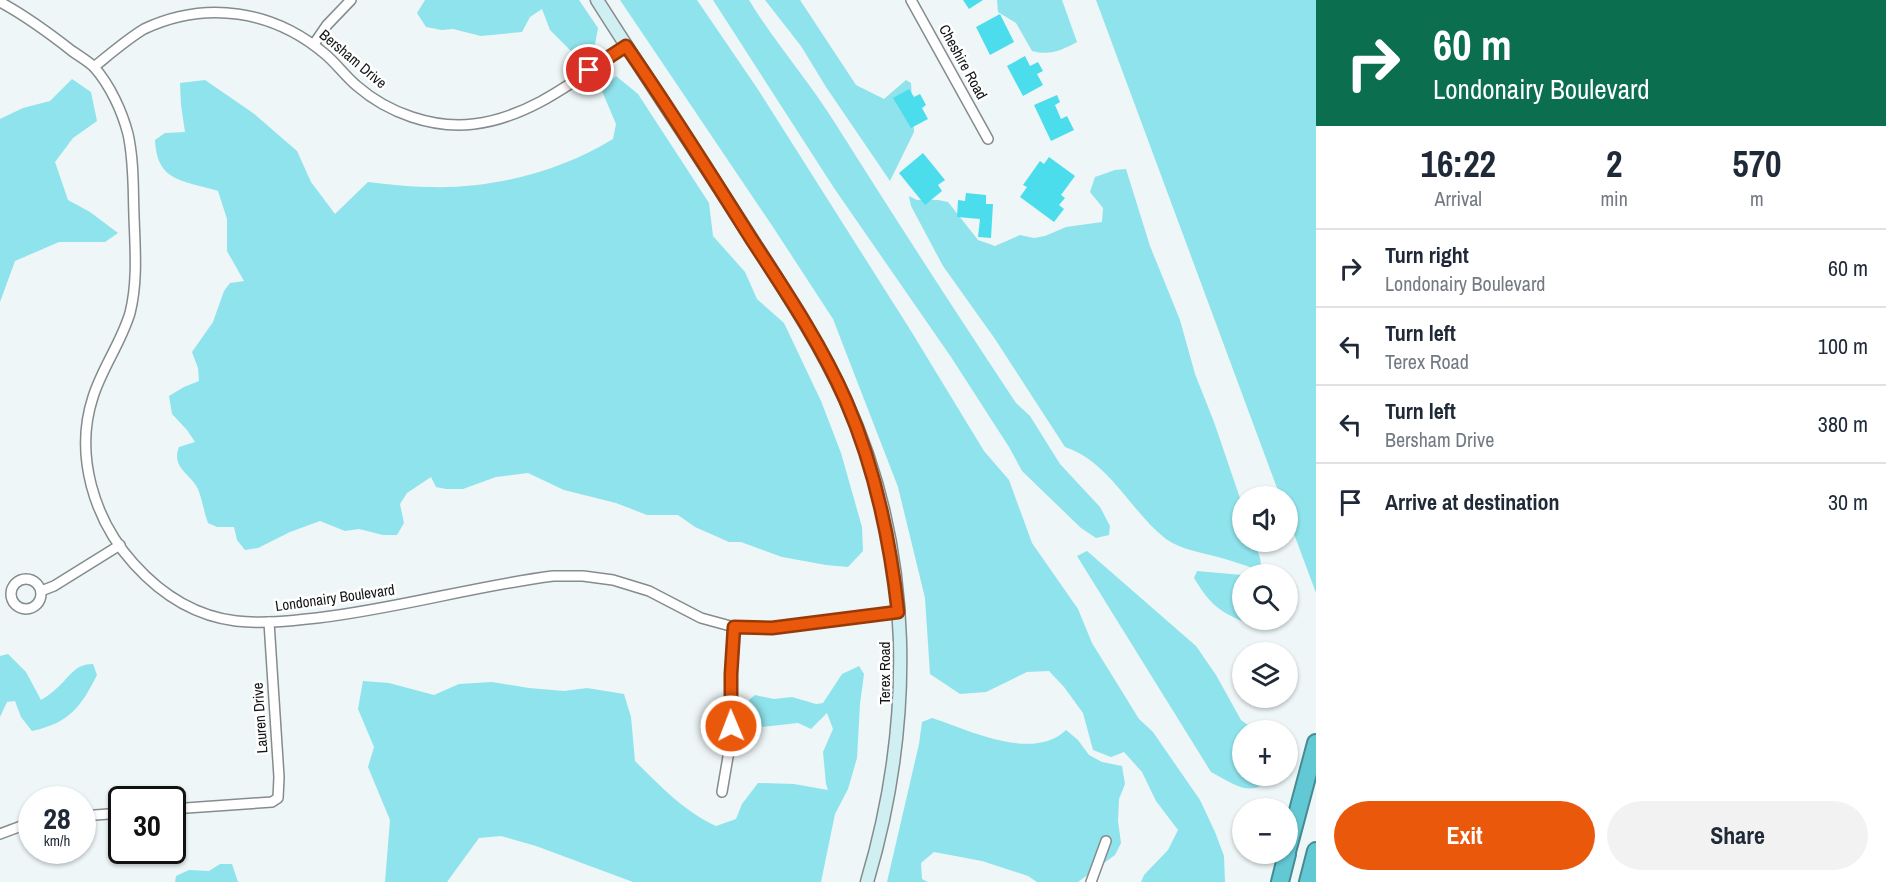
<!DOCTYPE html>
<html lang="en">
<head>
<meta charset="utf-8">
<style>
  body { margin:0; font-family:"Archivo Narrow",sans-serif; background:#f2f2f3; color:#1f2937; height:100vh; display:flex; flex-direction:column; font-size:22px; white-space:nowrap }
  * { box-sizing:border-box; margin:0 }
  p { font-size:20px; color:#747a83 }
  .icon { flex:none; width:33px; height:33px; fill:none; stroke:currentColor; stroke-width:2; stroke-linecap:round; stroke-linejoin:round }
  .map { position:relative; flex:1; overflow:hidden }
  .drawer { display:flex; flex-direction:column; background:#fff; width:570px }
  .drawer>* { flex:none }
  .guide { background:#0b6e4f; color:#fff; overflow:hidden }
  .tools { position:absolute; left:1232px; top:486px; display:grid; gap:12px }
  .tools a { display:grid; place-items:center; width:66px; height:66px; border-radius:50%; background:#fff; box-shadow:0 2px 4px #0004; font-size:30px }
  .speed { position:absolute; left:18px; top:786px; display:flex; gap:12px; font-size:30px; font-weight:700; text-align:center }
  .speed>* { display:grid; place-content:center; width:78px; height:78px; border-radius:50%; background:#fff; box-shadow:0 2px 4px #0004; line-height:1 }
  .speed small { font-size:15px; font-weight:400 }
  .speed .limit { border:3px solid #111; border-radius:9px; background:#fff; color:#111 }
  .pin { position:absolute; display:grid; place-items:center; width:51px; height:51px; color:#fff; margin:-26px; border:3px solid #fff; border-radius:50%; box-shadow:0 2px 6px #0007 }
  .me { position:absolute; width:66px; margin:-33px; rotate:359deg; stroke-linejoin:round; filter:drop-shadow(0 0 4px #0008) }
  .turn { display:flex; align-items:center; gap:21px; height:126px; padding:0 18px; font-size:27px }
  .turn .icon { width:78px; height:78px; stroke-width:2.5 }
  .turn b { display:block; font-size:42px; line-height:51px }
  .eta { display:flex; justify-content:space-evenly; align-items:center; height:102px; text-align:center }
  .eta b { font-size:36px; font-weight:800; line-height:42px }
  .cta { display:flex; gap:12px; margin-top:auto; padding:12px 18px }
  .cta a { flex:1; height:69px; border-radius:36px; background:#ea580c; color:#fff; font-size:24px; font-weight:800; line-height:69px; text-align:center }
  .cta a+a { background:#f2f2f3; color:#1f2937 }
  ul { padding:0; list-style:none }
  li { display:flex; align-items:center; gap:18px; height:78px; padding:0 18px; border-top:2px solid #e0e1e3 }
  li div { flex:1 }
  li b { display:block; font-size:22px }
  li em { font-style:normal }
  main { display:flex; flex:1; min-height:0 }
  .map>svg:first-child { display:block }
  .green { fill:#8fe3ec }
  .building { fill:#4cddec }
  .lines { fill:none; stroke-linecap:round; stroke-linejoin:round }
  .street-casing { stroke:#858c8d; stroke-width:12 }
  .secondary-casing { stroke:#858c8d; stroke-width:15 }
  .highway-casing { stroke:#478b92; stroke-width:20 }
  .street { stroke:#fff; stroke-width:9 }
  .secondary { stroke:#d0eff2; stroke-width:12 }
  .highway { stroke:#62c9d4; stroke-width:16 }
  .route-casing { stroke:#983908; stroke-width:15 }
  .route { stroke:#ea580c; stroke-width:10 }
  .labels { text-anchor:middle; stroke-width:5; stroke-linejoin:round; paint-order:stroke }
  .street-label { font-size:15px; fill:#141717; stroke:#fff }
</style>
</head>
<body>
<main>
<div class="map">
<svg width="1316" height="882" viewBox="0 0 1316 882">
  <rect width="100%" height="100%" fill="#eef6f7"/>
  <g class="green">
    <path d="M 425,0 L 579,0 L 598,28 L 594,50 L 574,54 L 550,30 L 542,9 L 530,17 L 522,32 L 481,36 L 453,29 L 442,30 L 426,27 L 417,13 Z"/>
    <path d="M 620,0 L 697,0 L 759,91 L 911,331 L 984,451 L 1009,480 L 1032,543 L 1078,609 L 1092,643 L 1139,719 L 1153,732 L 1200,800 L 1215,832 L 1224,856 L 1225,882 L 1141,882 L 1144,875 L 1168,850 L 1178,830 L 1156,801 L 1142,772 L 1124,752 L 1111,757 L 1093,750 L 1083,713 L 1064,687 L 1049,671 L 1027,672 L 986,692 L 960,694 L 930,674 L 925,598 L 898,487 L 833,319 L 773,227 Z"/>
    <path d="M 713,0 L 749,0 C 775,43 809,81 835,123 C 894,217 955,311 1016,403 L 1030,416 L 1060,464 L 1100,507 L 1110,526 L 1109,535 L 1096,538 L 1081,528 L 1022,471 L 1009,447 L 951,357 L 834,188 Z"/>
    <path d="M 765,0 L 800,0 L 856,85 L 884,99 L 906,80 L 911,83 L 914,132 L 890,181 L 826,87 L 801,46 Z"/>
    <path d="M 997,0 L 1062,0 L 1077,42 C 1062,50 1050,56 1032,51 L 1016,23 L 998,12 Z"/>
    <path d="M 1096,0 L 1316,0 L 1316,593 L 1287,515 L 1287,496 L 1280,496 Z"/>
    <path d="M 616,76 L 638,94 L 709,203 L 713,236 L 745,272 L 757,299 L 784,323 L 821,401 L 841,453 L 862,527 L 863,551 L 848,567 L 826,565 L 782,557 L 741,542 L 729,542 L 695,527 L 678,515 L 647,515 L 616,503 L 564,490 L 528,473 L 496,477 L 463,489 L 446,489 L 436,487 L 431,477 L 407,493 L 400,504 L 404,523 L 397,535 L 383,535 L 359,529 L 345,531 L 320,521 L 290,532 L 258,548 L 245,550 L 237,540 L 234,527 L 217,527 L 208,523 C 204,512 202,499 198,489 C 190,473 171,468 179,447 L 195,442 L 187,430 L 172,414 L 169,396 L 184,387 L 199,381 L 198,368 L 192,352 L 213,322 L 224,291 L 230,283 L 244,281 L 227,251 L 227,219 L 218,191 C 184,180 157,183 155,140 L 165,133 L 185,132 L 181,105 L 180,83 L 205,80 L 253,113 L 297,151 L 311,182 L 335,214 L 368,182 C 388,184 408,187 428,187 C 492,189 559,172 613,139 L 616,124 L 602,91 Z"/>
    <path d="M 72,79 L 91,92 L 97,121 L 73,138 L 55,162 L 68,200 L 90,212 L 118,233 L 105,242 L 59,242 L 15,261 L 0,302 L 0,119 L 23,108 L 50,101 Z"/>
    <path d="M 1126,169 L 1150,246 L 1180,320 L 1195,374 L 1214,422 L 1242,504 L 1242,542 L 1255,542 L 1260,558 L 1262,571 C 1247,566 1233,561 1218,557 C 1200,552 1182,550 1166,539 C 1130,511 1110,462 1065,447 L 995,339 L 943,266 L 911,206 L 909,196 L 917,200 L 938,200 L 948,202 L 978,240 L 995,246 L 1020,235 L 1034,238 L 1045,236 L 1066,227 L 1102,222 L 1103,208 L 1090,192 L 1095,177 L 1115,170 Z"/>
    <path d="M 1087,551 L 1196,646 L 1216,675 L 1241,720 L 1255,730 L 1242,730 L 1242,776 L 1276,776 C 1250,799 1238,786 1211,772 L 1077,556 Z"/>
    <path d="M 1197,571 L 1242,575 L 1242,620 L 1259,620 L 1250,625 C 1220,611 1212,608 1194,578 Z"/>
    <path d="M 8,654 L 26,672 L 41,700 C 46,697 52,693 57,688 C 70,677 74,664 93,664 L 97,675 C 81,707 69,723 32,731 L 21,717 L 15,701 L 7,702 L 0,717 L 0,656 Z"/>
    <path d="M 859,666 L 864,674 L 860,704 L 857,758 L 848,789 L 835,814 L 821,882 L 633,882 L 536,846 L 501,836 L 479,838 L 447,882 L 385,882 L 390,820 L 368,767 L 374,747 L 358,709 L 363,681 L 389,683 L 434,695 L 459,684 L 492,682 L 529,688 L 564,691 L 587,688 L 624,694 L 631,717 L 635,761 C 659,785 685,812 716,826 L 736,819 L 742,804 L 758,783 L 794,784 L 828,790 L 826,784 L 823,752 L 833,729 L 827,713 L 811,729 L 798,723 L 762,727 L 749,723 L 746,714 L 749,700 L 755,695 L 774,699 L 792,697 L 816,704 L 823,703 L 842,674 Z"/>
    <path d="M 932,718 C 969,730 1033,762 1066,730 L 1078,740 L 1089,755 L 1102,762 L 1122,766 L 1125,784 L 1119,799 L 1118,821 L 1121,843 L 1115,855 L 1078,882 L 1037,882 L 1028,876 L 982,861 L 934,852 L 921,863 L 922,879 L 928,882 L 887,882 L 919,744 L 922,722 Z"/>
    <path d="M 220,864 L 232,864 L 238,882 L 175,882 L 176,876 L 189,870 L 209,871 Z"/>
  </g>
  <g class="building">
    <path d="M 963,0 L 983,0 L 969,9 Z"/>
    <path d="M 1000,14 L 1014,42 L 990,55 L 976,27 Z"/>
    <path d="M 1025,56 L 1030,66 L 1038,62 L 1043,71 L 1037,74 L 1043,85 L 1023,96 L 1007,66 Z"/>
    <path d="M 909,89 L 914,97 L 920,94 L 926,105 L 922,108 L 928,119 L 911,128 L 893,98 Z"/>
    <path d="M 1057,95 L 1060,102 L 1055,105 L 1061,119 L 1067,116 L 1074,130 L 1051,141 L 1034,105 Z"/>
    <path d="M 923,153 L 945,180 L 938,185 L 942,191 L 925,205 L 899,173 Z"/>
    <path d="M 1049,157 L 1075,176 L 1061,195 L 1065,198 L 1059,205 L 1064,209 L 1054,222 L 1020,197 L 1027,187 L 1023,185 L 1040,161 L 1044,164 Z"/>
    <path d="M 966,193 L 986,195 L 986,204 L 993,204 L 991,238 L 978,237 L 980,219 L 957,217 L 958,200 L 965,201 Z"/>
  </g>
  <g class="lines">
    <g class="street-casing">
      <g id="street">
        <path d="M 911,0 L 988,139"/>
        <path d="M 0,2 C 26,16 49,33 72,51 C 79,56 88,61 94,67 C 110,85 122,111 128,134 C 134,161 133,189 134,216 C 135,248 138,281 130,313 C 121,343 102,368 93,397 C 74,455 94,520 134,564 C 161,594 195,616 236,621 C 263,624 290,621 317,618 C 396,609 474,586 553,576 L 583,576 L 613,580 L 649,591 L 701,618 L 734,627 L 772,628 L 898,612"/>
        <path d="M 314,44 L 327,25 L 351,0"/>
        <path d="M 94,67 C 110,54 126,40 144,29 C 206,0 273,10 325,54 C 336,63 345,76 357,86 C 388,113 433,129 474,124 C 532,117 579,77 626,46"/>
        <circle cx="26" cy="594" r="15"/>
        <path d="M 41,591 L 54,586 L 120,545"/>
        <path d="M 722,792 L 731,739 L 731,674 L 734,627"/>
        <path d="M 172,809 L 272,802 L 278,798 L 279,777 L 269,622"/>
        <path d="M 82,816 L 122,813"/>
        <path d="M 0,834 L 32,822"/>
        <path d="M 1091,882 L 1106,841"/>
      </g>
    </g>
    <g class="secondary-casing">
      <path id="secondary" d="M 597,0 C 649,82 703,162 755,244 C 787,294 820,344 845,399 C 915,551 914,724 867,882"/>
    </g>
    <g class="highway-casing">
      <g id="highway">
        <path d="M 1287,852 L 1316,743"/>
        <path d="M 1280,882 L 1287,854"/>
        <path d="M 1308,882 L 1316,851"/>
      </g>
    </g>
    <use href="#street" class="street"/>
    <use href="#secondary" class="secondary"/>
    <use href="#highway" class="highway"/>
  </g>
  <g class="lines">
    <g class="route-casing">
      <path id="route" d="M 589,70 L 626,46 C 670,109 711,175 752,240 C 786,292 821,344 846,401 C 875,468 890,539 898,612 L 772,628 L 734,627 L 731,674 L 731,726"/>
    </g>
    <use href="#route" class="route"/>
  </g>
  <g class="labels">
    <g class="street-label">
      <text transform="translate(353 59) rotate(40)" y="5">Bersham Drive</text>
      <text transform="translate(963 62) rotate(61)" y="5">Cheshire Road</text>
      <text transform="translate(335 598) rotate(-8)" y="5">Londonairy Boulevard</text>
      <text transform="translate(885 673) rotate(-90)" y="5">Terex Road</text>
      <text transform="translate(260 718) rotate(-94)" y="5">Lauren Drive</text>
    </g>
  </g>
</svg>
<div class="tools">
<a><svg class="icon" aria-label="sound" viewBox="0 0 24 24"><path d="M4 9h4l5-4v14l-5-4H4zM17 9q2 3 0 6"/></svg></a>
<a><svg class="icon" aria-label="search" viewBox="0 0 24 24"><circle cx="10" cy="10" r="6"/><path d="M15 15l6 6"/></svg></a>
<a><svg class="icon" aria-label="layers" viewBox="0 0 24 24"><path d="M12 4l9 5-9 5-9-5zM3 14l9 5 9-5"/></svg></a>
<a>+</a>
<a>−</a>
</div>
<div class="speed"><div>28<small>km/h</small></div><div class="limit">30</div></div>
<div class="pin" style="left:589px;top:70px;background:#d93025"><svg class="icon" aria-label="arrive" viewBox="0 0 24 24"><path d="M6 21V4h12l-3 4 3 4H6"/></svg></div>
<svg class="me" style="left:731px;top:726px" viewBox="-20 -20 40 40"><circle r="17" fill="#ea580c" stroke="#fff" stroke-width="3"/><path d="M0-11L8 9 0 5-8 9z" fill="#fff"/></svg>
</div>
<section class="drawer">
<div class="guide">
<div class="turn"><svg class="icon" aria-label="right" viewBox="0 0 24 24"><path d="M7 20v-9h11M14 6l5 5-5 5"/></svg><div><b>60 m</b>Londonairy Boulevard</div></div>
</div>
<div class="eta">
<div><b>16:22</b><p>Arrival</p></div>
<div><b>2</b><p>min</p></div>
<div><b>570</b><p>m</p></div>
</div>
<ul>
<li><svg class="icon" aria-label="right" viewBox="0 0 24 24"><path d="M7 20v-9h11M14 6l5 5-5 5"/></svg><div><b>Turn right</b><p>Londonairy Boulevard</p></div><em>60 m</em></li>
<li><svg class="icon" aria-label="left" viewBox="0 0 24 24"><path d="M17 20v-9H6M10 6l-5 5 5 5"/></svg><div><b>Turn left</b><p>Terex Road</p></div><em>100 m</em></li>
<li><svg class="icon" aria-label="left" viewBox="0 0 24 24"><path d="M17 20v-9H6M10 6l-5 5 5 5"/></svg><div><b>Turn left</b><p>Bersham Drive</p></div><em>380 m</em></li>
<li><svg class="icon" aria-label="arrive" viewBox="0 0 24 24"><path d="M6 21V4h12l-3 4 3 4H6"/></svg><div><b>Arrive at destination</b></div><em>30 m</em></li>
</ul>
<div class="cta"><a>Exit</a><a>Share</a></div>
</section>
</main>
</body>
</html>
